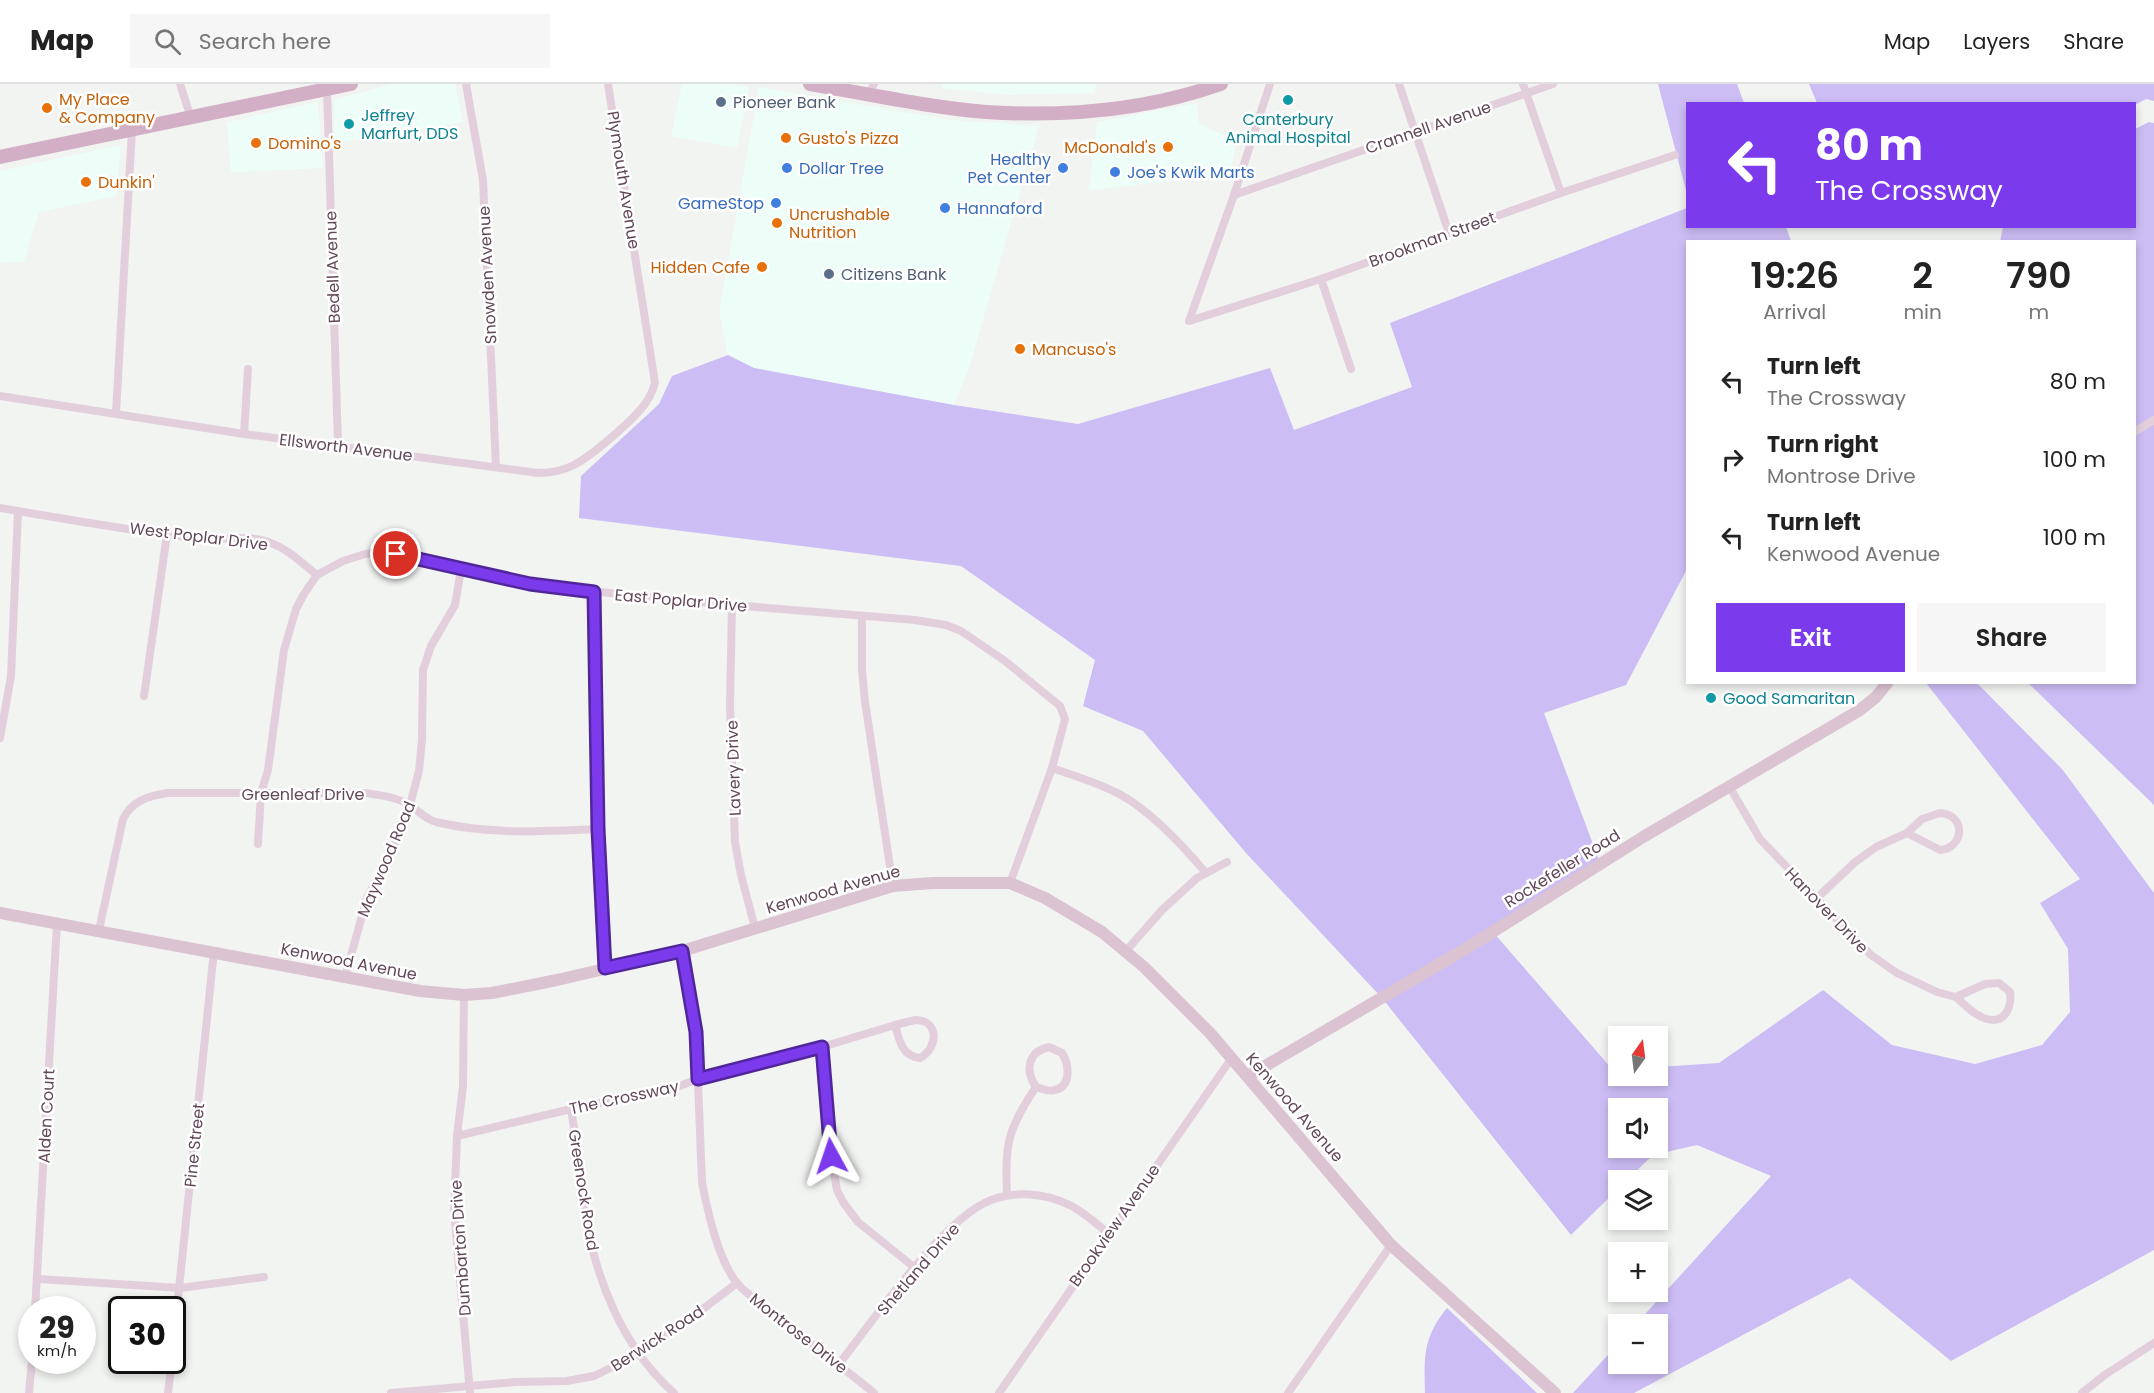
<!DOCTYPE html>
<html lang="en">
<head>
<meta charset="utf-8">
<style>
  body { margin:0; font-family:Poppins,sans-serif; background:#f6f6f6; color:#222; height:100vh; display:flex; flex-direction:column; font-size:22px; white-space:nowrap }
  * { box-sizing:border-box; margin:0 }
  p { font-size:20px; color:#767676 }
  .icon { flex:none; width:33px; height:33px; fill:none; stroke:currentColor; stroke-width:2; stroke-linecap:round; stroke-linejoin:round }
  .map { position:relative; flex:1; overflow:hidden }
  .details { position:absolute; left:1686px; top:156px; width:450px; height:444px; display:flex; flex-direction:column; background:#fff; border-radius:0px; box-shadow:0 3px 9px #0003 }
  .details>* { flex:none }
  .top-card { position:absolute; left:1686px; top:18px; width:450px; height:126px; border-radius:0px; box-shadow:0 3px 9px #0003; background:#7c3aed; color:#fff; overflow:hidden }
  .needle { width:39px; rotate:14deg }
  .buttons { position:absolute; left:1608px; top:942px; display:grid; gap:12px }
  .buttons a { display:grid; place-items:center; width:60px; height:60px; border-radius:0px; background:#fff; box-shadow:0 3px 9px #0003; font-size:30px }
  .speed { position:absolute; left:18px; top:1212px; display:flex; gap:12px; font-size:30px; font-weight:700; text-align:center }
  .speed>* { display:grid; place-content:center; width:78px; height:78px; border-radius:50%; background:#fff; box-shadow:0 3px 9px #0003; line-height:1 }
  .speed small { font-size:15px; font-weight:400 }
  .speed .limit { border:3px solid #111; border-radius:9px; background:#fff; color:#111 }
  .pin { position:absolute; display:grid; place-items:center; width:51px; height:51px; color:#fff; margin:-26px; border:3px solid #fff; border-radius:50%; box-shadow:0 2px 6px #0007 }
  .me { position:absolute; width:66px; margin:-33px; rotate:355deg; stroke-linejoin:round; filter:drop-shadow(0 0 4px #0008) }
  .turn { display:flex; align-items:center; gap:21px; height:126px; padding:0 30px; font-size:27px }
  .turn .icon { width:78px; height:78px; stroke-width:2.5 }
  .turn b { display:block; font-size:42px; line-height:51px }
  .eta { display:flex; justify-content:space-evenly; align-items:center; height:102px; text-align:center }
  .eta b { font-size:36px; font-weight:600; line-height:42px }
  .primary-button { display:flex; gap:12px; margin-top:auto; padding:12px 30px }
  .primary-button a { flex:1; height:69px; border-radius:0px; background:#7c3aed; color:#fff; font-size:24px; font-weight:600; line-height:69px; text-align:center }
  .primary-button a+a { background:#f6f6f6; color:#222 }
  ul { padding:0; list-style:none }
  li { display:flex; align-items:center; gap:18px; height:78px; padding:0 30px }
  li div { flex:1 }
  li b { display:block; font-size:22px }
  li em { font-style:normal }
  header { display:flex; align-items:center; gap:36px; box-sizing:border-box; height:84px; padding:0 30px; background:#fff; border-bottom:2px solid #e0e0e0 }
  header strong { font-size:28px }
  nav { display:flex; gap:33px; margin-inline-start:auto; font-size:21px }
  .search { width:420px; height:54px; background:#f6f6f6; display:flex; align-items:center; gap:15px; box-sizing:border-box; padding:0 21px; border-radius:0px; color:#767676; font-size:22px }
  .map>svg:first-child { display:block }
  .commercial { fill:#ecfef7 }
  .green { fill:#cdbdf5; fill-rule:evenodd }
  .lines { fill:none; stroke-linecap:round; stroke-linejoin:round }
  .street { stroke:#e3cfdc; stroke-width:8 }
  .secondary { stroke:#dcc3d2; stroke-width:12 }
  .primary { stroke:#d3afc5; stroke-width:14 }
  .route-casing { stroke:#51269a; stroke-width:15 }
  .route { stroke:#7c3aed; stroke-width:10 }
  .culture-dot { fill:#0f9aa8; stroke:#fff; stroke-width:2 }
  .service-dot { fill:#5c6f8a; stroke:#fff; stroke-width:2 }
  .food-dot { fill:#e8710a; stroke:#fff; stroke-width:2 }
  .shop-dot { fill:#3f7fe0; stroke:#fff; stroke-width:2 }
  .labels { text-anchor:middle; stroke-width:5; stroke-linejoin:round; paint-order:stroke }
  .food-label { font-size:16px; fill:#c56008; stroke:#fff; text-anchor:start }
  .service-label { font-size:16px; fill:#4e5e75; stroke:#fff; text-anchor:start }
  .culture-label { font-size:16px; fill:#0d838f; stroke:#fff; text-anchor:start }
  .street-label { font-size:16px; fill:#624758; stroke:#fff }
  .shop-label { font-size:16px; fill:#366cbe; stroke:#fff; text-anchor:start }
</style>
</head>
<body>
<header>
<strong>Map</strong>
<div class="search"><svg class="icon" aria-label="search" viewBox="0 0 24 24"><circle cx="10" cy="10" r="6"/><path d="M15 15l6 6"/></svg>Search here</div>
<nav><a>Map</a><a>Layers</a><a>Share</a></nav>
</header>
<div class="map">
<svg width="2154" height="1309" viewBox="0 0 2154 1309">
  <rect width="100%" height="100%" fill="#f2f4f2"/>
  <g class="commercial">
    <path d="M 391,0 L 455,0 L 463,38 L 334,59 L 334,16 Z"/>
    <path d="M 682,0 L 732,0 L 749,3 L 737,64 L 671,52 Z"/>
    <path d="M 942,0 L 1096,0 L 1094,9 L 1007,11 L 942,4 Z"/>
    <path d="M 759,3 L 951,36 L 1039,42 L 969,284 L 954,321 L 753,284 L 728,271 L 719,228 Z"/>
    <path d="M 318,18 L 323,84 L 231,88 L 227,38 Z"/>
    <path d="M 1197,19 L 1199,40 L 1237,57 L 1229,91 L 1089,106 L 1097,38 Z"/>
    <path d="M 121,61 L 116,112 L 39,128 L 24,178 L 0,179 L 0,87 Z"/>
  </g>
  <g class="green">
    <path d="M 1658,0 L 1737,0 L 1744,19 L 1688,20 L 1687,110 Z"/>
    <path d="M 1809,0 L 2154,0 L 2154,17 L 2146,15 L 2135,21 L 2134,20 L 1817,19 Z"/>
    <path d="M 2149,38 L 2154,39 L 2154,721 L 2028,599 L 2134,598 L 2134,158 L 2000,158 L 2003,143 L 2134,142 L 2135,45 Z"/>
    <path d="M 1687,124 L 1688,142 L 1786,143 L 1791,157 L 1688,158 L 1687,485 L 1626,601 L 1544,629 L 1600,779 L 1493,848 L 1612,985 L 1618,985 L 1618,992 L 1658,992 L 1658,983 L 1719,979 L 1823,906 L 1892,961 L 1975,980 L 2042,961 L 2070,928 L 2068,865 L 2040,819 L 2080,795 L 1926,599 L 1977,599 L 2062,685 L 2154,809 L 2154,1166 L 1951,1277 L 1850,1194 L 1634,1309 L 1573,1309 L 1618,1260 L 1618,1280 L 1658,1280 L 1658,1240 L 1636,1240 L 1771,1092 L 1697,1061 L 1653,1071 L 1627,1096 L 1618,1096 L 1618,1105 L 1571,1151 L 1382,914 L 1246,769 L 1143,647 L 1083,622 L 1095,576 L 961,482 L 579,434 L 581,392 L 659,320 L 672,292 L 728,271 L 754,284 L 954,321 L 1078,340 L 1270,284 L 1294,346 L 1412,303 L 1390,239 ZM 1618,1024 L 1658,1024 L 1658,1064 L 1618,1064 Z"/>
    <path d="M 1447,1224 L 1537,1309 L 1425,1309 C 1424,1273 1423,1253 1447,1224 Z"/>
  </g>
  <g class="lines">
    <g class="street">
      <path d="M 180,0 L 191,34"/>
      <path d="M 466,0 L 483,96 L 496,383"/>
      <path d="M 1399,0 L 1449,149"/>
      <path d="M 1523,0 L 1561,109"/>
      <path d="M 327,5 L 338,361"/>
      <path d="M 868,10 L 874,0"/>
      <path d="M 1234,111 L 1553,0"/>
      <path d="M 1321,195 L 1351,285"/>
      <path d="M 1189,237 L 1321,195 L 1561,109 L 1675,71"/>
      <path d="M 1189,237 L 1234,111 L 1270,0"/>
      <path d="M 0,312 L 244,350 L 538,389 C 551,389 562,387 574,381 C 593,371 632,337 645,320 C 650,313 653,306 655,299 L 608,0"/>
      <path d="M 116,329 L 132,46"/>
      <path d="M 2134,348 L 2154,336"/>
      <path d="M 244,350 L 248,285"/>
      <path d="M 0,424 C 65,435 130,447 195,454 C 220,457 244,450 268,458 C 287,464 302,479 317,491"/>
      <path d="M 594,508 L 598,745 L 605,883"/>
      <path d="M 732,521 L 730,621 L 735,758 L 741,791 L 755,844"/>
      <path d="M 862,533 L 862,586 L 865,618 L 893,802"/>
      <path d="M 144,612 L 167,450"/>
      <path d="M 0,654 L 11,592 L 18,427"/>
      <path d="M 1052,684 C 1075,692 1099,699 1121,711 C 1152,728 1184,763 1206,789"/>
      <path d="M 1729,702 L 1760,755 L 1871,871 L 1897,889 L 1937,908 L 1956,913"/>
      <path d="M 1940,729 C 1967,731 1964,764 1940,766 L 1907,749 L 1922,735 Z"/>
      <path d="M 258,760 L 261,709 L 268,686 L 284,566 L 296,525 L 304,510 L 317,491 L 343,477 L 365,470 L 383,468 L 409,472 L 549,503 L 732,521 L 915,536 L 946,541 L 961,547 L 1005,577 L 1060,622 L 1065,635 L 1052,684 L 1010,799"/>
      <path d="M 1817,814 L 1854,779 L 1876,763 L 1907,749"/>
      <path d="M 99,846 L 123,735 C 132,717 148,712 167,709 L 365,709 C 380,711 396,713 410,721 C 419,727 425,735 436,738 C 489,751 545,747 598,745"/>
      <path d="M 682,867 L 696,948 L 702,1099 C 708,1128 718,1176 737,1199 C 744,1208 756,1215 765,1223 C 800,1253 838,1279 874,1309"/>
      <path d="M 1126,867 L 1162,826 L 1197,794 L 1227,778"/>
      <path d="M 345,893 L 367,814 L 392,767 L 410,721 L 419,687 L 422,655 L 423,586 L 431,562 L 455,521 L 461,485"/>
      <path d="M 1999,899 L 2010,908 C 2012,923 2005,940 1987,935 C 1975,932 1965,921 1956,913 L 1985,900 Z"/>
      <path d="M 464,911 L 463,1002 L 457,1052 L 454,1127 L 470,1309"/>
      <path d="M 915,936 C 939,936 939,963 920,974 C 902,972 899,956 895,941 Z"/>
      <path d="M 822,963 L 831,1072 L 837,1106 L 843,1118 L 858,1138 L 915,1184"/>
      <path d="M 1049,963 L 1062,969 C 1069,980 1072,1002 1055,1006 C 1049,1008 1042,1005 1036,1003 C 1025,987 1027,968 1049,963 Z"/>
      <path d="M 571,1025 C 577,1060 579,1095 585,1130 C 596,1196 623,1264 674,1309"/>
      <path d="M 457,1052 L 571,1025 L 677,1003 L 698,995 L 822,963 L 895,941"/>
      <path d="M 1007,1111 C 1005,1060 1007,1046 1036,1003"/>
      <path d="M 38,1195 L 180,1204 L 264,1193"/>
      <path d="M 35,1226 L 57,839"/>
      <path d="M 172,1272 L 214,867"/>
      <path d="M 839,1280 C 873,1237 942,1135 991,1116 C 1015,1107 1044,1109 1067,1120 C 1082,1126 1095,1139 1108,1149"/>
      <path d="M 29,1309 L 32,1276"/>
      <path d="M 168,1309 L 172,1276"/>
      <path d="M 391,1309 L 515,1298 L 567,1297 L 594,1292 L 639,1270 L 695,1231 L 737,1199"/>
      <path d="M 999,1309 L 1231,975"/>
      <path d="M 1288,1309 L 1391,1161"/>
      <path d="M 2082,1309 L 2106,1290 L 2154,1259"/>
    </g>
    <g class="secondary">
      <path d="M 0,829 L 420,907 L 464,911 L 492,909 L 557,896 L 682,867 L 893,802 L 933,799 L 1010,799 L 1045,814 L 1102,848 L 1144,883 L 1210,949 L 1391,1161 L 1555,1309"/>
      <path d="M 1248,992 L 1467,864 L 1643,753 L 1860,626 L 1876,613 L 1888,598"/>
    </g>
    <g class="primary">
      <path d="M 810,0 C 868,10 927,23 986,28 C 1064,33 1147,26 1221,0"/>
      <path d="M 0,73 L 351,0"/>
    </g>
  </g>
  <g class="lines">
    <g class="route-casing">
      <path id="route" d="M 396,470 L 530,500 L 594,508 L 598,745 L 605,884 L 682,867 L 696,948 L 698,995 L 822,963 L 831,1072"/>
    </g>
    <use href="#route" class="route"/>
  </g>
  <g class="culture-dot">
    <circle cx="1288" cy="16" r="6"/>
    <circle cx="349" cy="40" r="6"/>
    <circle cx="1711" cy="614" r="6"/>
  </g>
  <g class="service-dot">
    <circle cx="721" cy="18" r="6"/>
    <circle cx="829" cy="190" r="6"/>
  </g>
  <g class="food-dot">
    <circle cx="47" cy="24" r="6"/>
    <circle cx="786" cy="54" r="6"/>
    <circle cx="256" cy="59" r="6"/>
    <circle cx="1168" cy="63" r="6"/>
    <circle cx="86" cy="98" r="6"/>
    <circle cx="777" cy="139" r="6"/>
    <circle cx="762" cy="183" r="6"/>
    <circle cx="1020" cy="265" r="6"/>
  </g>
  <g class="shop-dot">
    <circle cx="787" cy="84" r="6"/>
    <circle cx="1063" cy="84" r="6"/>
    <circle cx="1115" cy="88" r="6"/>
    <circle cx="776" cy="119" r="6"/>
    <circle cx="945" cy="124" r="6"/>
  </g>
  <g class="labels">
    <g class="food-label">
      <text x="59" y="21">My Place<tspan x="59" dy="18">&amp; Company</tspan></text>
      <text x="798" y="60">Gusto's Pizza</text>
      <text x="268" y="65">Domino's</text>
      <text x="1156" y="69" text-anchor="end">McDonald's</text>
      <text x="98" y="104">Dunkin'</text>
      <text x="789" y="136">Uncrushable<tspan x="789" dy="18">Nutrition</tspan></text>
      <text x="750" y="189" text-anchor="end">Hidden Cafe</text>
      <text x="1032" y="271">Mancuso's</text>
    </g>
    <g class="service-label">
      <text x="733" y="24">Pioneer Bank</text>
      <text x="841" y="196">Citizens Bank</text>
    </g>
    <g class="culture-label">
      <text x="361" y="37">Jeffrey<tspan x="361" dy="18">Marfurt, DDS</tspan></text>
      <text x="1288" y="41" text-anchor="middle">Canterbury<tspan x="1288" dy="18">Animal Hospital</tspan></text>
      <text x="1723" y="620">Good Samaritan</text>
    </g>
    <g class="street-label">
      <text transform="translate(1428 43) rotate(-19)" y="6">Crannell Avenue</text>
      <text transform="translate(624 96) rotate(81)" y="6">Plymouth Avenue</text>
      <text transform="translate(1432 155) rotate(-20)" y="6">Brookman Street</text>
      <text transform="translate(332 183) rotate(-92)" y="6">Bedell Avenue</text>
      <text transform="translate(487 191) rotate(-93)" y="6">Snowden Avenue</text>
      <text transform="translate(346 363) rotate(7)" y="6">Ellsworth Avenue</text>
      <text transform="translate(199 452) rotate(7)" y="6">West Poplar Drive</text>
      <text transform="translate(681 516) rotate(5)" y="6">East Poplar Drive</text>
      <text transform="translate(733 684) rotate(-92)" y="6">Lavery Drive</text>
      <text x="303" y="716">Greenleaf Drive</text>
      <text transform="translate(386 775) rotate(-67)" y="6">Maywood Road</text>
      <text transform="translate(1562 784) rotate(-32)" y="6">Rockefeller Road</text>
      <text transform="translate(833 805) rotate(-16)" y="6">Kenwood Avenue</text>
      <text transform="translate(1827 826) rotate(46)" y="6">Hanover Drive</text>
      <text transform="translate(349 877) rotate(11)" y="6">Kenwood Avenue</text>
      <text transform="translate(624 1013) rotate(-12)" y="6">The Crossway</text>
      <text transform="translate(1295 1023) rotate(49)" y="6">Kenwood Avenue</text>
      <text transform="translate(46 1032) rotate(-87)" y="6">Alden Court</text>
      <text transform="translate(194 1061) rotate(-84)" y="6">Pine Street</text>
      <text transform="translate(584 1106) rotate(81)" y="6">Greenock Road</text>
      <text transform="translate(1114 1141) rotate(-55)" y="6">Brookview Avenue</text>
      <text transform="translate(460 1164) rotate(-94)" y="6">Dumbarton Drive</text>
      <text transform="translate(918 1185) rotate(-49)" y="6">Shetland Drive</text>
      <text transform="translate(799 1249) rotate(38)" y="6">Montrose Drive</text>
      <text transform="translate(657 1254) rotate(-33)" y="6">Berwick Road</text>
    </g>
    <g class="shop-label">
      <text x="1051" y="81" text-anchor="end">Healthy<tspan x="1051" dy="18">Pet Center</tspan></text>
      <text x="799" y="90">Dollar Tree</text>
      <text x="1127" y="94">Joe's Kwik Marts</text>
      <text x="764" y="125" text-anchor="end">GameStop</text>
      <text x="957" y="130">Hannaford</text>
    </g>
  </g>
</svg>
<div class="buttons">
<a><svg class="needle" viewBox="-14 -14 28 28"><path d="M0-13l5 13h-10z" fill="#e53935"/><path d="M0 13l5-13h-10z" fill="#767676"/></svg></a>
<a><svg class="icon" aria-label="sound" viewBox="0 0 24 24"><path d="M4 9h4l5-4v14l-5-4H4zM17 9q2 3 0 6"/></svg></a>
<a><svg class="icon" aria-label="layers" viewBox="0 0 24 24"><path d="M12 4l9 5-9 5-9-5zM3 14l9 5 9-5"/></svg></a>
<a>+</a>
<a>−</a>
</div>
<div class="speed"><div>29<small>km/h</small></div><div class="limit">30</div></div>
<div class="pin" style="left:396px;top:470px;background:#d93025"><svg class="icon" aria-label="arrive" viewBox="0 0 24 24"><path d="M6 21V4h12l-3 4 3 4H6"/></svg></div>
<svg class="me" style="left:831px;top:1072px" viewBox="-20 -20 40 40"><path d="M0-17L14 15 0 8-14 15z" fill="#7c3aed" stroke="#fff" stroke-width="4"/></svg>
<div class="top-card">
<div class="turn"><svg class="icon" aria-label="left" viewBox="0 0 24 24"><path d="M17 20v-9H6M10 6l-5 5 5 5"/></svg><div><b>80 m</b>The Crossway</div></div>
</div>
<section class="details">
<div class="eta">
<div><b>19:26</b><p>Arrival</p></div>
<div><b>2</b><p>min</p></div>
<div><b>790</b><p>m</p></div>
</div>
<ul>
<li><svg class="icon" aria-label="left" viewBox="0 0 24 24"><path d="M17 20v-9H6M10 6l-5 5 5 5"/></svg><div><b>Turn left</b><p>The Crossway</p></div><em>80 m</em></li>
<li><svg class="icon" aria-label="right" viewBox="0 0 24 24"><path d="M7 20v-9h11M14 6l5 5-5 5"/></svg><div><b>Turn right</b><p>Montrose Drive</p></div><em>100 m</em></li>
<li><svg class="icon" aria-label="left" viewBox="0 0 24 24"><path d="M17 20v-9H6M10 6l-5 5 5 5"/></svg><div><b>Turn left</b><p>Kenwood Avenue</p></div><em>100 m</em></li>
</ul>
<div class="primary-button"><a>Exit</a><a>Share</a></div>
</section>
</div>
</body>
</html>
